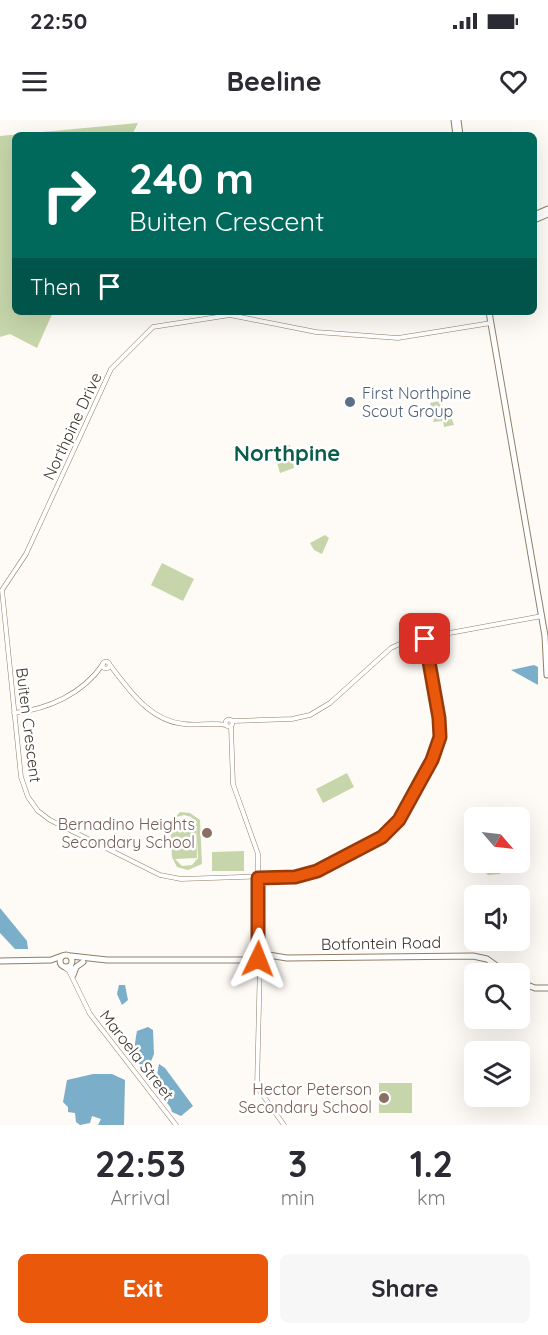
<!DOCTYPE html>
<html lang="en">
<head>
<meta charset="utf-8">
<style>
  body { margin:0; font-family:Quicksand,sans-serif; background:#f7f7f7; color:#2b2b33; height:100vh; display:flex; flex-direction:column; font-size:22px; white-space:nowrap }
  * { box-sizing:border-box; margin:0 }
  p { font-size:20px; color:#7c7c81 }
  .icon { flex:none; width:33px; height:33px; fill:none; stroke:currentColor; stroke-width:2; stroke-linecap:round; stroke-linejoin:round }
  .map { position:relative; height:1005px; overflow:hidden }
  .panel { display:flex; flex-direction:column; background:#fff; flex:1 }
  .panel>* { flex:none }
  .banner { position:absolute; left:12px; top:12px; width:525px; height:183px; border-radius:9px; box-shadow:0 6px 24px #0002; background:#00695c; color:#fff; overflow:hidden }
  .needle { width:39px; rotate:118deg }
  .fabs { position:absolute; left:464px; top:687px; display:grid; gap:12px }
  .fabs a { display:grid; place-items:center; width:66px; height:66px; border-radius:9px; background:#fff; box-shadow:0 6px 24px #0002; font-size:30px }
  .pin { position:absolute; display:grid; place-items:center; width:51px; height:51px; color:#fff; margin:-26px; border-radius:12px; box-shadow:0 3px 9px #0006 }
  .me { position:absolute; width:66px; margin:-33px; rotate:2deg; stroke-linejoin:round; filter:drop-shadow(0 0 4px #0008) }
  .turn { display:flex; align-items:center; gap:21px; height:126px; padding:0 18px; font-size:27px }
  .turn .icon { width:78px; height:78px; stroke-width:2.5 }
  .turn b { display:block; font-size:42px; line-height:51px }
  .then { display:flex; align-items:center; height:57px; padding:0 18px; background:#0003; gap:12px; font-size:22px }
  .eta { display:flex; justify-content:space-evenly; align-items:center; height:102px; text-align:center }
  .eta b { font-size:36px; font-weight:700; line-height:42px }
  .primary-button { display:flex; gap:12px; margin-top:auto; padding:12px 18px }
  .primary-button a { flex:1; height:69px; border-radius:9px; background:#ea580c; color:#fff; font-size:24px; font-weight:700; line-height:69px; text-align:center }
  .primary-button a+a { background:#f7f7f7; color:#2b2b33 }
  .status { display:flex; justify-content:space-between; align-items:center; height:42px; padding:0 30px; background:#fff; direction:ltr }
  .status svg { height:16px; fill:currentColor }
  header { display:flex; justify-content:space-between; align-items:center; height:78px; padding:0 18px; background:#fff; font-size:27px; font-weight:700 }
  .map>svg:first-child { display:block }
  .green { fill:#c6d6aa; fill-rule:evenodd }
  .water { fill:#7aaec9 }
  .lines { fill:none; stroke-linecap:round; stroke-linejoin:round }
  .minor-casing { stroke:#8f7e67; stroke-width:5 }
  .major-casing { stroke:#8f7e67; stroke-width:7 }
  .minor { stroke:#fff; stroke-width:4 }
  .major { stroke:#fff; stroke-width:5 }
  .route-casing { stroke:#983908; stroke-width:15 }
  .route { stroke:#ea580c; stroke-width:10 }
  .service-dot { fill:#5c6f8a; stroke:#fff; stroke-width:2 }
  .education-dot { fill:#8d6e63; stroke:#fff; stroke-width:2 }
  .labels { text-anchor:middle; stroke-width:5; stroke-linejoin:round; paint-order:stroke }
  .service-label { font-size:16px; fill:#4e5e75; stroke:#fff; text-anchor:start }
  .street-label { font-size:16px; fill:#3c352b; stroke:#fff }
  .education-label { font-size:16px; fill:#785e54; stroke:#fff; text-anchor:end }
  .district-label { font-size:22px; font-weight:bold; fill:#0a5d49; stroke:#fff }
</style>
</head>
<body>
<div class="status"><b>22:50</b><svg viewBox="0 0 49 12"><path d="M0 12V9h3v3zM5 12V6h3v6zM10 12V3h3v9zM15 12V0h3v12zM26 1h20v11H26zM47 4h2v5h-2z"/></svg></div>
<header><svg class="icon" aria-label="menu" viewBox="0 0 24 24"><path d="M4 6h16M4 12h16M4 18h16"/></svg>Beeline<svg class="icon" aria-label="heart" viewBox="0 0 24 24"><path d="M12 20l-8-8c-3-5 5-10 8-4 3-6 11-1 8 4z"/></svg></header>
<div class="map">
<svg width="548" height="1005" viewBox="0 0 548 1005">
  <rect width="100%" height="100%" fill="#fefaf5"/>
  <g class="green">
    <path d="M 138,3 L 132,15 L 15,15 L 15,192 L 53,192 L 37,228 L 10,214 L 0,217 L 0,16 Z"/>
    <path d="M 439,281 L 441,288 L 450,286 L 449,291 L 454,305 L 444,307 L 443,301 L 433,302 L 435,297 L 430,283 Z"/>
    <path d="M 288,325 L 290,325 L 294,348 L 280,353 L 276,339 L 282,332 L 288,332 Z"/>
    <path d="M 325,415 L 329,418 L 322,434 L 314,430 L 310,423 Z"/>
    <path d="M 162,443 L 194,459 L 183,481 L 151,465 Z"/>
    <path d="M 347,653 L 354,667 L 323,683 L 316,669 Z"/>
    <path d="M 180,692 L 190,693 L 200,700 L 202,744 L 188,750 L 177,747 L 172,737 L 170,703 ZM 184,695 L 191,697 L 196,703 L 173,704 L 177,697 ZM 196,703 L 198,738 L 192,745 L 182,746 L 175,739 L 197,738 Z"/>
    <path d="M 244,731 L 244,751 L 212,751 L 212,732 Z"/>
    <path d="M 476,743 L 500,743 L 500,754 L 488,755 Z"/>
    <rect x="379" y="963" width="33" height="30"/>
  </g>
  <g class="water">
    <path d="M 534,545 L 538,547 L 538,565 L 511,550 Z"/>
    <path d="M 0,788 L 27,821 L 28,829 L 15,829 L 0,813 Z"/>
    <path d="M 119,865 L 125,865 L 128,880 L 122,885 L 117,874 Z"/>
    <path d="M 148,907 L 153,910 L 154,934 L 147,951 C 132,943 134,926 137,911 Z"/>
    <path d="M 159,944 L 165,948 L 193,986 L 181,996 L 172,992 C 170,983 164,982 160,974 C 155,965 157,954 159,944 Z"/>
    <path d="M 93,954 L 112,954 L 125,960 L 124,1005 L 98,1005 L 101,999 L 92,996 L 90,1003 L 80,1005 L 76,1002 L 75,993 L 68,992 L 68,987 L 63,982 L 67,960 Z"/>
  </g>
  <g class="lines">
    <g class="minor-casing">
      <g id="minor">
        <path d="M 425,517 L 439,598 L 439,621 L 432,640 L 408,684 L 388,712 L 307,755 L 181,759 L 160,755 L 50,700 L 38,691 L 28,677 L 21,657 L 2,470 L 26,434 L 111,249 L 153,207 L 230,195 L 316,212 L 398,218 L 491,203"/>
        <circle cx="106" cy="545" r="3.5"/>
        <path d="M 110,545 C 129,570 150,601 184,604 C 198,606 212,602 226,605"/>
        <path d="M 14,593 C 48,589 83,574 103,544"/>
        <circle cx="229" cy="603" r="3.5"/>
        <path d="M 233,601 L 292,599 L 310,595 L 330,583 L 391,528 L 406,521 L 542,496"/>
        <path d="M 231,606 L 233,664 L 258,734 L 258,836"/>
        <path d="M 260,842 L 257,967 L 284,1005"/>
        <path d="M 71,845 L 72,853"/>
        <path d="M 64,847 L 69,851 L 90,894 L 176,1005"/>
      </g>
    </g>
    <g class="major-casing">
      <g id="major">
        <path d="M 454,0 L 456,15"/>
        <path d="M 458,0 L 460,15"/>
        <path d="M 534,95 L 548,89"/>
        <path d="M 534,100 L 548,94"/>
        <path d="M 489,192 L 545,516 L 547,555"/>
        <circle cx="66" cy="841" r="6"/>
        <path d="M 71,836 L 107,840 L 258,840"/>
        <path d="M 265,837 L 264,842 L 258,840 L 262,834 L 287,838 L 473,836 L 487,839 L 508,854"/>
        <path d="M 0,841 L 51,840 L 62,836"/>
        <path d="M 73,855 L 76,847 L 83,842"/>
        <path d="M 519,862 L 535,868 L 548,868"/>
      </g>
    </g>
    <use href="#minor" class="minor"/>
    <use href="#major" class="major"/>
  </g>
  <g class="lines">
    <g class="route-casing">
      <path id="route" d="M 258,839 L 258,758 L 295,757 L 317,751 L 382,717 L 399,700 L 432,640 L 440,617 L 439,598 L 425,519"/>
    </g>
    <use href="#route" class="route"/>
  </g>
  <circle class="service-dot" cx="350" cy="282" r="6"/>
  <g class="education-dot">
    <circle cx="207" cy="713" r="6"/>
    <circle cx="384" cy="978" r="6"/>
  </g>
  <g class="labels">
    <g class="service-label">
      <text x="362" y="279">First Northpine<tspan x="362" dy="18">Scout Group</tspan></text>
    </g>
    <g class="street-label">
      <text transform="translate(72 306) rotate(-65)" y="6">Northpine Drive</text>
      <text transform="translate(29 605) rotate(83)" y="6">Buiten Crescent</text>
      <text transform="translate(381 823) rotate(-1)" y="6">Botfontein Road</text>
      <text transform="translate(137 935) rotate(52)" y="6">Maroela Street</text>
    </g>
    <g class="education-label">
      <text x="195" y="710">Bernadino Heights<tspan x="195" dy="18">Secondary School</tspan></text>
      <text x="372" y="975">Hector Peterson<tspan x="372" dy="18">Secondary School</tspan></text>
    </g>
    <g class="district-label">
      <text x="287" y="341">Northpine</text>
    </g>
  </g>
</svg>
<div class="fabs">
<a><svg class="needle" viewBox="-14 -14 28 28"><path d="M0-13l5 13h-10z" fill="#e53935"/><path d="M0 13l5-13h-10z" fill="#7c7c81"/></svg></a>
<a><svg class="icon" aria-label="sound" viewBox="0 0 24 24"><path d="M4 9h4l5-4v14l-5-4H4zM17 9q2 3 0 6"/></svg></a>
<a><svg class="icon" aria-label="search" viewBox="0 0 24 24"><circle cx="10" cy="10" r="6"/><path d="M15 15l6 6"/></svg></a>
<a><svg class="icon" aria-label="layers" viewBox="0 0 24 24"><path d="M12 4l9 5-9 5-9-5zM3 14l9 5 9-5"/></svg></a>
</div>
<div class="pin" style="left:425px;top:519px;background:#d93025"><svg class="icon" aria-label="arrive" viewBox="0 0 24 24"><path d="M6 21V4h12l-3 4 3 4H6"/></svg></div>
<svg class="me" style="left:258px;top:839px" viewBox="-20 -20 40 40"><path d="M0-17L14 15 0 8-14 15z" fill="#ea580c" stroke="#fff" stroke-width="4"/></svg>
<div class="banner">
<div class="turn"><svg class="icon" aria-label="right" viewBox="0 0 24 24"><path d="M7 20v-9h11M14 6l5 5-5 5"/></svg><div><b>240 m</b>Buiten Crescent</div></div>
<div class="then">Then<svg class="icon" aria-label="arrive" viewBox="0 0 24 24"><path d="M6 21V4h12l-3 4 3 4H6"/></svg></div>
</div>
</div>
<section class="panel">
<div class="eta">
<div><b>22:53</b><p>Arrival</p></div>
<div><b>3</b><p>min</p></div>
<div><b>1.2</b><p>km</p></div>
</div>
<div class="primary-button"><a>Exit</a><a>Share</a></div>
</section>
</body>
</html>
